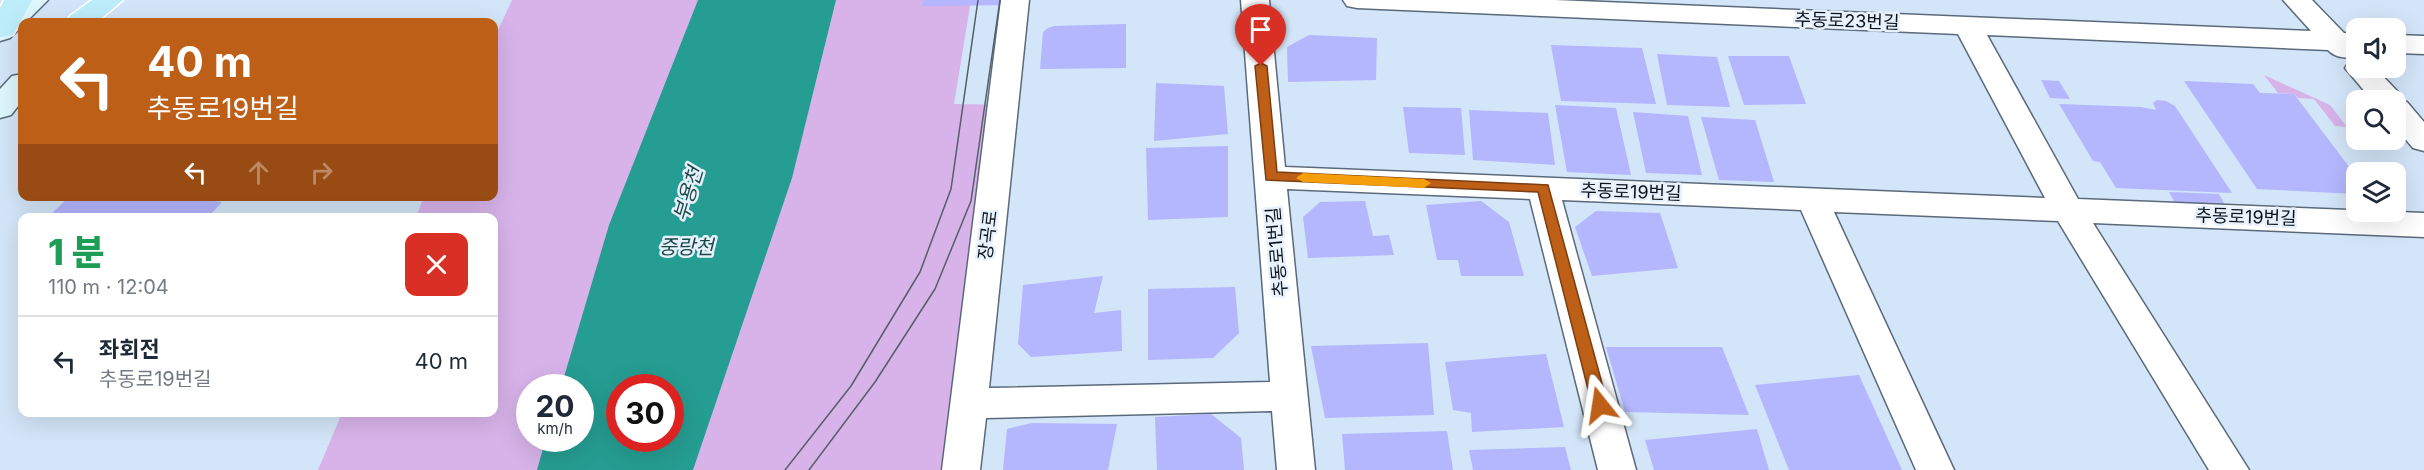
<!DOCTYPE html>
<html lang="ko">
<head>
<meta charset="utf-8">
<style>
  body { margin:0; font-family:Inter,"Noto Sans KR",sans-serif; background:#f6f6f7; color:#1f2937; height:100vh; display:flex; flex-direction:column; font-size:22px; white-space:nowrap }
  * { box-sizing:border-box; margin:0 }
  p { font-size:20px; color:#747a83 }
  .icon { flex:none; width:33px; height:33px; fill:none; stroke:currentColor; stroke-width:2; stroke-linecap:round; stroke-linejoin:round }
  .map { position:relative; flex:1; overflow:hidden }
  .drawer { position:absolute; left:18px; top:213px; width:480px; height:204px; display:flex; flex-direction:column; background:#fff; border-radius:12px; box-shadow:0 6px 24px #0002 }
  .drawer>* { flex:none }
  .hud { position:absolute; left:18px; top:18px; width:480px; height:183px; border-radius:12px; box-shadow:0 6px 24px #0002; background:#be5f18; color:#fff; overflow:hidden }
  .fabs { position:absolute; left:2346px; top:18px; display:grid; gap:12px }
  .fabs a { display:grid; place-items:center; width:60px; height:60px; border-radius:12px; background:#fff; box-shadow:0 6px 24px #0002; font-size:30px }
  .speed { position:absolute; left:516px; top:374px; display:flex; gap:12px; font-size:30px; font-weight:700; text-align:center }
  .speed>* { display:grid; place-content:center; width:78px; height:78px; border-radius:50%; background:#fff; box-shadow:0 6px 24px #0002; line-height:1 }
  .speed small { font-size:15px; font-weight:400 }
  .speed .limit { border:9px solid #d22; background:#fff; color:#111 }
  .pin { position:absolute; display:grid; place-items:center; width:51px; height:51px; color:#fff; margin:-62px -26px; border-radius:50% 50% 50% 0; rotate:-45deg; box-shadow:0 0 6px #0007 }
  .pin .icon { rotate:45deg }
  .me { position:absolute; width:66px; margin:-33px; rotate:345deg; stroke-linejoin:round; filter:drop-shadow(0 0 4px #0008) }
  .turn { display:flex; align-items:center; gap:21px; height:126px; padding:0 30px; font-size:27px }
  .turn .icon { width:78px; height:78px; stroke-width:2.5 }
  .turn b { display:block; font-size:42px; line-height:51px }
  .lanes { display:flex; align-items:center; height:57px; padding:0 30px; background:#0003; justify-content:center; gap:30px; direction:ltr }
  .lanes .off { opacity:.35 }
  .round { display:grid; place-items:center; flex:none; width:63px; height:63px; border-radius:12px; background:#f6f6f7 }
  .summary { display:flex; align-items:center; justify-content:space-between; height:102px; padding:0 30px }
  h1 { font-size:36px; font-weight:800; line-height:45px; color:#1e9e55 }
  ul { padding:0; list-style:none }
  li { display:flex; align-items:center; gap:18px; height:90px; padding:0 30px; border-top:2px solid #e0e1e3 }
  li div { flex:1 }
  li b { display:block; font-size:22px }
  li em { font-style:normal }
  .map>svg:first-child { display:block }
  .green { fill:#d7b3e9; fill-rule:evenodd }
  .water { fill:#269d92; fill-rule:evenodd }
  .building { fill:#b4b6fe }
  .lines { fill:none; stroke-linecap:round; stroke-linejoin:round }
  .street-casing { stroke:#5a6a7b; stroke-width:3 }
  .secondary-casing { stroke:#5a6a7b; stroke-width:3 }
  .primary-casing { stroke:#fff; stroke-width:3 }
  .street { fill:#fff; fill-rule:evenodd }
  .secondary { fill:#def6fd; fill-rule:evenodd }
  .primary { fill:#bdedfb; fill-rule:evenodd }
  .tram { stroke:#555f6a; stroke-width:1.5 }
  .route { fill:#be5f18; stroke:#7c3e10; stroke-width:1.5 }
  .slow { fill:#f59e0b }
  .labels { text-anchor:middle; stroke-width:5; stroke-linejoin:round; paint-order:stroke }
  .street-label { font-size:18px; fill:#0c1219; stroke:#e6f1fd }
  .water-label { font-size:20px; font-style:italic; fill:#194945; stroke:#e6f1fd }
</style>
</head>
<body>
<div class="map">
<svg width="2424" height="470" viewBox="0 0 2424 470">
  <rect width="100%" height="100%" fill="#d3e5f8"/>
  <g class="green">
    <path d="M 512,0 L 971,0 L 954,104 L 1013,105 L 960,470 L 318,470 L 342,413 L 494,412 L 494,218 L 416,217 L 424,197 L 494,196 L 494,39 ZM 530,387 L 580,387 L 580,438 L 530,438 ZM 620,387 L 670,387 L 670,438 L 620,438 Z"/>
    <path d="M 2264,75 L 2330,105 L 2347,127 L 2335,126 L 2314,99 L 2298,98 L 2294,94 L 2278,93 Z"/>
  </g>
  <path class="water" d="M 698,0 L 836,0 L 792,178 L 693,470 L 537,470 L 546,438 L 580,438 L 580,387 L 561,387 L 609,225 ZM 620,387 L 670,387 L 670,438 L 620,438 Z"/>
  <g class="building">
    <path d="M 923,0 L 1030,0 L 1030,5 L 922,6 Z"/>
    <path d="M 1126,24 L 1126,68 L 1040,69 L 1043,32 L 1048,28 L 1054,26 Z"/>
    <path d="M 1309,35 L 1377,38 L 1376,80 L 1288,82 L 1287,47 Z"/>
    <path d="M 1551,45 L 1642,48 L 1656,104 L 1561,101 Z"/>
    <path d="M 1657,54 L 1717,57 L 1730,107 L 1667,105 Z"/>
    <path d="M 1728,56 L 1789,56 L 1806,104 L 1744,105 Z"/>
    <path d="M 2041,80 L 2059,81 L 2070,99 L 2050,98 Z"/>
    <path d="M 2184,81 L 2253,84 L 2260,93 L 2294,94 L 2356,176 L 2356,194 L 2257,189 Z"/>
    <path d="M 1156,83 L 1224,86 L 1228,134 L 1154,141 Z"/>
    <path d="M 2157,100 L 2166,101 L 2175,106 L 2232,193 L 2116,188 L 2100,162 L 2093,161 L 2059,104 L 2141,107 L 2156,110 L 2153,103 Z"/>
    <path d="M 1555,105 L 1616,108 L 1631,175 L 1567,172 Z"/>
    <path d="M 1403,107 L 1461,108 L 1465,155 L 1409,153 Z"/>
    <path d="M 1469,110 L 1548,113 L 1555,165 L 1473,160 Z"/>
    <path d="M 1633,112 L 1688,116 L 1702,175 L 1646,173 Z"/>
    <path d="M 1701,117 L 1755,120 L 1774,182 L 1719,180 Z"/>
    <path d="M 1228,146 L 1228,217 L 1148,220 L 1146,148 Z"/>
    <path d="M 2169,192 L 2219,194 L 2226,207 L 2176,205 Z"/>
    <path d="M 70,196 L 177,196 L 222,202 L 207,218 L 47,218 Z"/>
    <path d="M 1365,201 L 1373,236 L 1389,235 L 1394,255 L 1308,258 L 1303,217 L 1320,202 Z"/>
    <path d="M 1481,201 L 1509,222 L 1524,276 L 1461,276 L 1458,260 L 1437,260 L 1426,205 Z"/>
    <path d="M 1596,211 L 1660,213 L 1678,268 L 1592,276 L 1575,227 Z"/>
    <path d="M 1103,276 L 1094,313 L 1121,310 L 1122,351 L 1031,357 L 1018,344 L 1023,285 Z"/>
    <path d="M 1235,287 L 1239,333 L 1213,358 L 1148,360 L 1148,289 Z"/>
    <path d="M 1428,343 L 1434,415 L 1325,418 L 1311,346 Z"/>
    <path d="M 1606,347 L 1722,347 L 1749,415 L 1625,412 Z"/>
    <path d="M 1546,354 L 1564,427 L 1472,432 L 1471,413 L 1453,410 L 1445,362 Z"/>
    <path d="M 1859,375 L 1902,470 L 1789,470 L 1755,385 Z"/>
    <path d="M 1211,414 L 1241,438 L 1244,470 L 1157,470 L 1155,417 Z"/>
    <path d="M 1032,423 L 1117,424 L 1108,470 L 1003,470 L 1007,429 Z"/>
    <path d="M 1757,429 L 1769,470 L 1654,470 L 1645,440 Z"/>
    <path d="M 1447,431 L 1453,470 L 1345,470 L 1342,434 Z"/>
    <path d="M 1565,447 L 1571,470 L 1473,470 L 1469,450 Z"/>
  </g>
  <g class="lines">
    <g class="street-casing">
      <g id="street">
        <path d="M 1001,0 L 1029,0 L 989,388 L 1270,382 L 1241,0 L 1269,0 L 1285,167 L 2045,198 L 1958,34 L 1357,8 L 1347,6 L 1343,0 L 1555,0 L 2311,31 L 2283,0 L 2312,0 L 2344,33 L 2356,33 C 2356,38 2357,44 2356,49 C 2353,63 2334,57 2328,50 L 1987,35 L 2078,199 L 2424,213 L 2424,237 L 2093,223 L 2249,470 L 2209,470 L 2058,221 L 1834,212 L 1954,470 L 1916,470 L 1801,210 L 1562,200 L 1636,470 L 1598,470 L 1530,199 L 1287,189 L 1315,470 L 1277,470 L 1272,411 L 986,418 L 980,470 L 942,470 Z"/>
        <path d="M 2396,35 L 2424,36 L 2424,54 L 2396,53 Z"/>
        <path d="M 2356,59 L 2356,68 L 2375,68 L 2399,93 L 2402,101 L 2407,102 L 2424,122 L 2424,151 L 2413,148 L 2396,128 L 2396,100 L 2372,100 L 2345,68 L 2349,62 Z"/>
      </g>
    </g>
    <g class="secondary-casing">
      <g id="secondary">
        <path d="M 18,0 L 48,0 L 26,22 L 22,22 L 22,26 L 10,38 L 0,41 L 0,17 Z"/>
        <path d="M 22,74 L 22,101 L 11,115 L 0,118 L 0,89 L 12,76 Z"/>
      </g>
    </g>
    <g class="primary-casing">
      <g id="primary">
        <path d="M 4,0 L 32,0 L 13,35 L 0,37 L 0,8 Z"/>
        <path d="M 92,0 L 123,0 L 97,22 L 66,22 L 70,16 Z"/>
      </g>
    </g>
    <use href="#street" class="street"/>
    <use href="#secondary" class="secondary"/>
    <use href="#primary" class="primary"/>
    <g class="tram">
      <path d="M 785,470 L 851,386 L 920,272 L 951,189 L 978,0"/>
      <path d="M 809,470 L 875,382 L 935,289 L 971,201 L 1000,0"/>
    </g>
  </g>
  <path class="route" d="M 1261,63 L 1267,66 L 1277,172 L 1548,185 L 1608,405 L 1605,409 L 1600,411 L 1594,409 L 1592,405 L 1538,192 L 1266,180 L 1255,66 Z"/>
  <path class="slow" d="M 1303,173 L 1424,179 L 1431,183 L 1424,188 L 1303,182 L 1296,178 Z"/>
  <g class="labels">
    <g class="street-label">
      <text transform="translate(1847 21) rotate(2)" y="6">추동로23번길</text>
      <text transform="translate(1631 192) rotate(2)" y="6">추동로19번길</text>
      <text transform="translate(2246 217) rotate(2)" y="6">추동로19번길</text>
      <text transform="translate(988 235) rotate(-83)" y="6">장곡로</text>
      <text transform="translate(1277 252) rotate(-95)" y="6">추동로1번길</text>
    </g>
    <g class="water-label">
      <text transform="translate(688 194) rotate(-73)" y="7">부용천</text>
      <text x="686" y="254">중랑천</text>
    </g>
  </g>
</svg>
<div class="fabs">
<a><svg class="icon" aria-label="sound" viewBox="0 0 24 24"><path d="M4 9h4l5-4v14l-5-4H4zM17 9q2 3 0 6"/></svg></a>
<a><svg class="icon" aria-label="search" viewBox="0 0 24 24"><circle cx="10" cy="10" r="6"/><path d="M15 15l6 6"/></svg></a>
<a><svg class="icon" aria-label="layers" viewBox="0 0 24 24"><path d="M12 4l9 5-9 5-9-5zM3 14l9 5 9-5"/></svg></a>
</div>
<div class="speed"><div>20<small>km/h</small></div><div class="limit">30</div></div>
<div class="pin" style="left:1261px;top:66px;background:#d93025"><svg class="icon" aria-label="arrive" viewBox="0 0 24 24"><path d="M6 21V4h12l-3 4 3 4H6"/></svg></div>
<svg class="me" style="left:1600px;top:405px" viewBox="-20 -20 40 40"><path d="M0-17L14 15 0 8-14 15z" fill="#be5f18" stroke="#fff" stroke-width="4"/></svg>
<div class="hud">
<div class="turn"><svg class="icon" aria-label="left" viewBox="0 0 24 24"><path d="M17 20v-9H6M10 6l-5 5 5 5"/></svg><div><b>40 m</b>추동로19번길</div></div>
<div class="lanes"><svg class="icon" aria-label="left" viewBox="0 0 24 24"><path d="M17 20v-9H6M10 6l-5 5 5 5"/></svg><svg class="icon off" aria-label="ahead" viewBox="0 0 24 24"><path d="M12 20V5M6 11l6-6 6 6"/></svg><svg class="icon off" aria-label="right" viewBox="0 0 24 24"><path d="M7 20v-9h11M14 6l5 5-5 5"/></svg></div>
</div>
<section class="drawer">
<div class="summary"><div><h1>1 분</h1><p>110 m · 12:04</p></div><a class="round" style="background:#d93025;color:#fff"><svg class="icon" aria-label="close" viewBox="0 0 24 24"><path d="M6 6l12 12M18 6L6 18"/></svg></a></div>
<ul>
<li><svg class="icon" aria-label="left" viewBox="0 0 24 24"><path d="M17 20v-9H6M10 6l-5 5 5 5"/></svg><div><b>좌회전</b><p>추동로19번길</p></div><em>40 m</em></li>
</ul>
</section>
</div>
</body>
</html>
